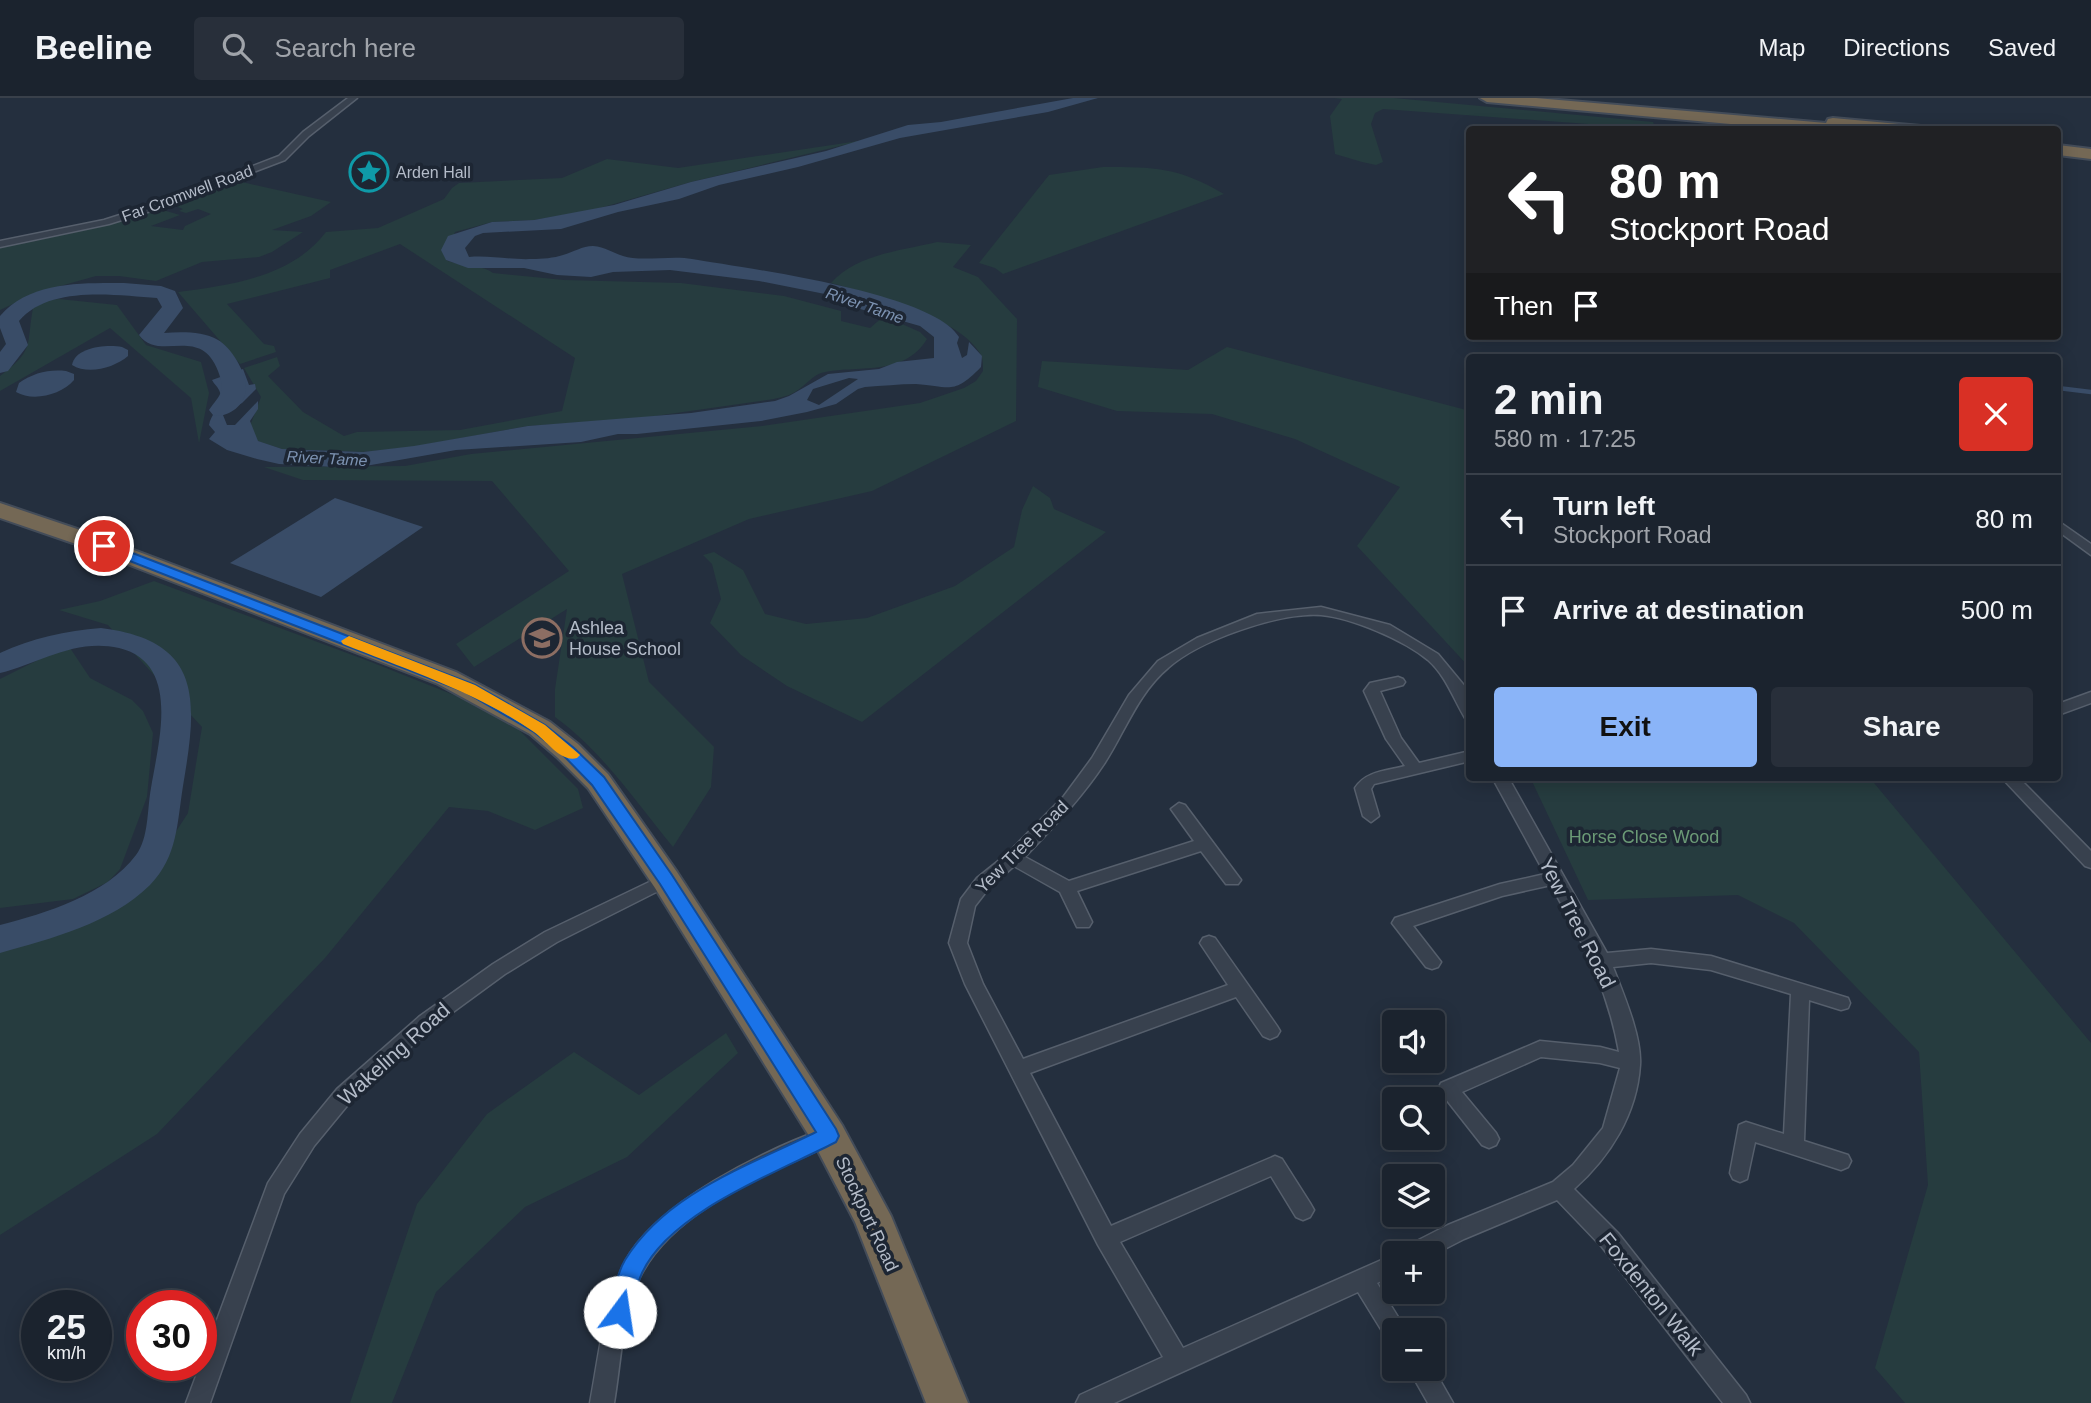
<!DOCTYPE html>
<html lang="en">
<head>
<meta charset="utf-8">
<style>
  body { margin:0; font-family:Helvetica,sans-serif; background:#282f3a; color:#f1f3f6; height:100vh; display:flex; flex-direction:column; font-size:26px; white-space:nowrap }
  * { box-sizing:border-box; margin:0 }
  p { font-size:23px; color:#a0a4aa }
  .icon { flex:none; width:38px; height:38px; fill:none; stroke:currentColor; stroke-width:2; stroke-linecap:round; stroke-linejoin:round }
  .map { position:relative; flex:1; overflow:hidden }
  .details { position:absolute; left:1466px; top:256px; width:595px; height:427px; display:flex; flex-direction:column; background:#1b232e; border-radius:7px; box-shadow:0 4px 18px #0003,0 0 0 2px #39404a }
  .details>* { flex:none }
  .hud { position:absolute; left:1466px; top:28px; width:595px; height:214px; border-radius:7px; box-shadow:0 4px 18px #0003,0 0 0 2px #39404a; background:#202124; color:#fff; overflow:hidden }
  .tools { position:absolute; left:1382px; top:912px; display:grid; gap:14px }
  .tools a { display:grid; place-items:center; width:63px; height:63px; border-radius:7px; background:#1b232e; box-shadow:0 4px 18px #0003,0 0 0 2px #39404a; font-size:35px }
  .speed { position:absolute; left:21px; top:1192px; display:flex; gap:14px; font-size:35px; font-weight:700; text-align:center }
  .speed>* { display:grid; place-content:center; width:91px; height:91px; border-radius:50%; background:#1b232e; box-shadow:0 4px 18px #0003,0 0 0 2px #39404a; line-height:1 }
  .speed small { font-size:18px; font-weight:400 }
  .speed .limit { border:10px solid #d22; background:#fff; color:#111 }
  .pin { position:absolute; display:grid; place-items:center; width:60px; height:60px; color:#fff; margin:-30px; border:4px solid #fff; border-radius:50%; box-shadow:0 2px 7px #0007 }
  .me { position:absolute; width:77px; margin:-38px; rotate:14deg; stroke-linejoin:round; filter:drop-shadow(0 0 5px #0008) }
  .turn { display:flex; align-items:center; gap:24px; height:147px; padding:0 28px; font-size:32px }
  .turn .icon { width:91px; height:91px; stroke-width:2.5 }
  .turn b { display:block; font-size:49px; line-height:60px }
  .then { display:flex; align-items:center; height:66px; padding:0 28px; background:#0003; gap:14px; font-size:26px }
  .round { display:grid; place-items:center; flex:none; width:74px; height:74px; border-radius:7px; background:#282f3a }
  .headline { display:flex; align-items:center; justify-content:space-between; height:119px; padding:0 28px }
  h1 { font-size:42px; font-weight:800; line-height:52px }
  .primary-button { display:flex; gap:14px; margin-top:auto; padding:14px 28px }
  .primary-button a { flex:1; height:80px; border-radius:7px; background:#8ab4f8; color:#111; font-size:28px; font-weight:800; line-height:80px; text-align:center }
  .primary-button a+a { background:#282f3a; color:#f1f3f6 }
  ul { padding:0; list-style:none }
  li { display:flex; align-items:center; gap:21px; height:91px; padding:0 28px; border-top:2px solid #39404a }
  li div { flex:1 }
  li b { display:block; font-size:26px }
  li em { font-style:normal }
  header { display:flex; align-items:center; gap:42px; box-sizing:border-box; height:98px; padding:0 35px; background:#1b232e; border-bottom:2px solid #39404a }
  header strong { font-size:33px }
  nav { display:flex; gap:38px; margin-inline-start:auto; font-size:24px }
  .search { width:490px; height:63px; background:#282f3a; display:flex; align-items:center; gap:18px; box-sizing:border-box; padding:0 24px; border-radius:7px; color:#a0a4aa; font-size:26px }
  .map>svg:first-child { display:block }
  .green { fill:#263c3f }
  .water { fill:#394c67; fill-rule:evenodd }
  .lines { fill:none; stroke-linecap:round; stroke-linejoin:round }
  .stream { stroke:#394c67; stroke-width:4.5 }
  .river { fill:#394c67; fill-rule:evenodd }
  .street-casing { stroke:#565f6c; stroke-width:3 }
  .highway-casing { stroke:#434c59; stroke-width:4 }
  .street { fill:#38414e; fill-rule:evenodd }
  .highway { fill:#746855; fill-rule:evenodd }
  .route { fill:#1a73e8; stroke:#114b97; stroke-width:2 }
  .slow { fill:#f59e0b }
  .labels { text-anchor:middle; stroke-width:7; stroke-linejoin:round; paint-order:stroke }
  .far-poi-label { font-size:16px; fill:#b4bcc9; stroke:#1d2633; text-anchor:start }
  .far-street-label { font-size:16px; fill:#b4bcc9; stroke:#1d2633 }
  .far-water-label { font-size:16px; font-style:italic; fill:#7c92b1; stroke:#1d2633 }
  .poi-label { font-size:18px; fill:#b4bcc9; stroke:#1d2633; text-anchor:start }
  .park-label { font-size:18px; fill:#6b9a76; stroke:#1d2633 }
  .street-label { font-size:18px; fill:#b4bcc9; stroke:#1d2633 }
  .near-street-label { font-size:21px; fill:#b4bcc9; stroke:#1d2633 }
</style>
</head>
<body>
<header>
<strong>Beeline</strong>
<div class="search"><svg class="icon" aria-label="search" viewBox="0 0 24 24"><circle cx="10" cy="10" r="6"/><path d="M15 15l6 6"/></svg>Search here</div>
<nav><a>Map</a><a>Directions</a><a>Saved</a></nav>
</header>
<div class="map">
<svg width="2091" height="1305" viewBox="0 0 2091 1305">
  <rect width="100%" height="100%" fill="#242f3e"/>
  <g class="green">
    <path d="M 1334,0 L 1394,0 L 1653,24 L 1656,31 L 1383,11 L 1375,15 L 1371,26 L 1383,64 L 1376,67 L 1362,64 L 1335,56 L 1330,18 L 1342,1 Z"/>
    <path d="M 865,42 L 691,84 L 593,112 L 534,122 L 492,124 L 455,134 L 446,162 C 461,169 482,166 493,175 L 564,182 L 681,185 L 784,198 L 841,213 L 841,223 L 870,230 L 884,218 L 920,234 L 927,241 C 903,280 857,266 821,275 C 812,278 804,289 795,294 C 789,298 781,299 774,301 L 641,320 L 528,328 L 412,349 L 363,354 L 282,351 L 257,343 L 250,328 L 261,299 L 244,270 L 277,259 L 280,268 L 268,278 L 303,314 L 344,338 L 357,334 L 460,332 L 562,313 L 575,260 L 400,146 L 330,172 L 330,180 L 227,206 L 264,246 L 274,248 L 276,254 L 240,266 L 178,194 C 231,187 292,179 326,134 L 378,130 L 444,101 L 452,90 L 459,85 L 562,80 L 607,61 L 678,70 Z"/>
    <path d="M 1103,69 C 1155,69 1178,69 1224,96 L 1003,176 L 995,170 L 979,165 L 1049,77 Z"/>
    <path d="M 242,84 L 331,104 L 311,118 L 272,132 L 303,134 L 272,154 L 259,159 L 202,164 L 156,183 L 119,178 L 96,178 L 39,194 L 0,212 L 0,150 L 96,130 L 156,110 L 180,117 L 151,128 L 183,132 L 185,128 L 211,116 L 198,111 L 186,115 L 179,113 L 183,111 L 170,106 L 223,86 Z"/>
    <path d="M 937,144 L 971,147 L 953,169 L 978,179 L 1017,221 L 1016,323 L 872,393 L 749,421 L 622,476 L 649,584 L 714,649 L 711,689 L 673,749 C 636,704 602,653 555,619 L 555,591 L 567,511 L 474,569 L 456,546 L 569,473 L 492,383 L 303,382 L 264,369 L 405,368 L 471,356 L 762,328 L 920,305 L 964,290 L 976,283 L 983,273 C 983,268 983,261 981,257 C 962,220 869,195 831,185 C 857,156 900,153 937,144 Z"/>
    <path d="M 59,201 L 117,207 L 146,247 L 201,264 L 209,295 L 199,345 L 191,300 L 110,230 L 0,293 L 0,278 C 35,252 26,248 33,210 L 47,202 Z"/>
    <path d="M 1227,249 L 1470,313 L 1470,570 L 1357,448 L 1400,389 L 1295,341 L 1212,316 L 1117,313 L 1038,289 L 1042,263 L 1188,272 Z"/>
    <path d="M 1033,388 L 1050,400 L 1054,411 L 1106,434 L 862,624 L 787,588 L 741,557 L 710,525 L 721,501 L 712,466 L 703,457 L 714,454 L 743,472 L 765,516 L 806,526 L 867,520 L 955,488 L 1014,449 L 1022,412 Z"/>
    <path d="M 154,483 L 371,564 L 494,613 L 518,631 L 578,691 L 583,710 L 535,732 L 488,713 L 449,709 L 325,860 L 157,1036 L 0,1137 L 0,846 L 55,835 L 140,789 L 188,715 L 202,629 L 108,527 L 59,512 L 100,503 Z"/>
    <path d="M 64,549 L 70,550 L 90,580 L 132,602 L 143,613 L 153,635 L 147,699 L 120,771 L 108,784 L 73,801 L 0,810 L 0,581 Z"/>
    <path d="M 1530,679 L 1869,679 L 2091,945 L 2091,1305 L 1905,1305 L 1875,1270 L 1928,1087 L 1919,954 L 1794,825 L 1738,797 L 1588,802 Z"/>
    <path d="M 726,935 L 738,955 L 627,1059 L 525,1109 L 436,1194 L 392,1305 L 350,1305 L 417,1106 L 487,1016 L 574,954 L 639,997 Z"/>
  </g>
  <g class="water">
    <path d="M 1073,0 L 1098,0 L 1048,14 L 900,40 L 798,69 L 719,87 L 679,101 L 618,114 L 561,131 L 483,135 L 475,138 L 465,150 L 469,159 C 489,157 510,162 532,161 C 542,161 554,160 563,157 C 574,154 582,148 593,148 C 605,149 613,155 623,158 C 640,164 673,157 692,161 C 744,170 932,194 959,239 L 957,245 L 962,260 L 967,257 L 969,244 L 982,258 L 981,269 C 953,298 950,288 916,286 C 899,286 882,288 865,289 L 858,291 L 836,306 L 807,314 L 761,323 L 637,336 L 618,336 L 581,344 L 456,352 L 354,370 L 279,366 L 257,361 L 227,352 L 209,341 L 215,334 L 209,327 C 211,315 225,304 219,292 C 217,288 214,286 212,282 L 243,271 L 249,287 L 255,286 L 256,291 L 242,305 L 223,317 L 227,327 L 235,327 L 258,303 L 258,311 L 250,323 L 258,343 L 282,351 L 363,354 L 414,348 L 528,328 L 691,315 L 775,303 L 789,298 L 828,276 L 879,271 L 897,264 L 934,260 L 934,239 L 920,228 L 846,207 L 825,196 L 759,183 L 670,172 L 613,174 L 591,179 L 557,177 L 524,170 L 468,170 L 446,162 L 441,152 L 448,138 L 492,124 L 534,122 L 614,107 L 691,84 L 826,53 L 908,27 L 941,24 ZM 849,280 L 858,281 L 819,307 L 807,302 L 813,291 Z"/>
    <path d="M 122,249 L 128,252 L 128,258 C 114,270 88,277 72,267 C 75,249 107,246 122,249 Z"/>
    <path d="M 66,273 L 74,276 L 74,282 C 61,297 33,304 16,294 L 19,285 C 33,275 49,271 66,273 Z"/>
    <path d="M 335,400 L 423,429 L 321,499 L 230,465 Z"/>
  </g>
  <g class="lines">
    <path class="stream" d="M 2058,290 L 2091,294"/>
    <g class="river">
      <path d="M 124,185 L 161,188 L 175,193 L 183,210 L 164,235 C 181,234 202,233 218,242 C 231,249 246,274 246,289 C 247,306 228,321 213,317 L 209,312 C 221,295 226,294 218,273 C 200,226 159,265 139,237 L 162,209 L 157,200 C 115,197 49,187 19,223 L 28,247 L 8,273 L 0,275 L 0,254 L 6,246 L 0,230 L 0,218 C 30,183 82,185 124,185 Z"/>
      <path d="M 101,530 C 205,543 197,604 183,688 C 177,725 178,758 150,787 C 112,825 50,841 0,855 L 0,827 C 46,815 106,797 136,757 C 149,740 147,711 151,690 C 158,646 182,565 119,550 C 75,540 40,565 0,575 L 0,555 C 32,540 66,533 101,530 Z"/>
    </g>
    <g class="street-casing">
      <g id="street">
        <path d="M 348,0 L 357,0 L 309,38 L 285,62 L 154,112 L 109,126 L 0,149 L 0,143 L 104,122 L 148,108 L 279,58 L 303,34 Z"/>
        <path d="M 2058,423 L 2091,446 L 2091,457 L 2058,433 Z"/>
        <path d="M 1321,509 L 1390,527 L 1438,556 L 1467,591 L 1470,599 L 1470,621 L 1465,620 C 1453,600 1446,578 1428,562 C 1404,542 1352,520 1321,517 C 1280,514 1199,542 1168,570 C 1138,595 1125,634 1104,666 C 1081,701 1053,729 1025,759 L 1069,783 L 1194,743 L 1171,711 L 1179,705 L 1185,707 L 1238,778 L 1241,782 L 1238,786 L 1226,786 L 1201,753 L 1077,793 L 1092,824 L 1089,829 L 1077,829 L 1060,794 L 1014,768 L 989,790 L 975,808 L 967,845 L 983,886 L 1023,961 L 1228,887 L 1200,845 L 1203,840 L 1209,838 L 1215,840 L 1277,928 L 1280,933 L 1277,938 L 1270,941 L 1263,938 L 1236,899 L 1030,975 L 1111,1128 L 1275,1058 L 1282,1061 L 1310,1105 L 1314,1112 L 1310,1119 L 1303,1122 L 1296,1119 L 1271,1078 L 1120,1144 L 1183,1250 L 1395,1156 L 1395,1177 L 1377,1185 L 1406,1232 L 1395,1232 L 1395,1244 L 1387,1241 L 1358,1194 L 1114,1305 L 1076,1305 L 1080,1297 L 1163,1259 L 1098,1147 L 965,886 L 949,845 L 961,801 L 977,780 L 1007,756 L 1064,698 L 1092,660 L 1129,597 L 1158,563 L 1197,540 L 1257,516 Z"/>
        <path d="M 1398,579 L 1403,581 L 1405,584 L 1403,587 L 1380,593 L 1401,640 L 1419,665 L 1470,653 L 1470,663 L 1374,686 L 1371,691 L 1379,718 L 1371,724 L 1363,718 L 1355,690 C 1366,673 1386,673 1405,668 L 1386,641 L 1364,593 L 1370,585 Z"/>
        <path d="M 2091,594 L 2091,605 L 2058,617 L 2058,606 Z"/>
        <path d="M 1492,679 L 1508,679 L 1607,855 L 1651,851 L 1711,858 L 1848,900 L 1850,905 L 1848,910 L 1841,912 L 1809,902 L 1804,1043 L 1848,1057 L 1851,1063 L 1848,1069 L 1841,1072 L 1755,1044 L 1747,1081 L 1740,1084 L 1733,1081 L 1730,1075 L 1739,1027 L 1746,1024 L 1784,1036 L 1791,896 L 1711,872 L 1651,865 L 1613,869 C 1623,895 1642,939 1640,967 C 1637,1016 1610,1059 1574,1091 L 1618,1135 L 1746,1297 L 1750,1305 L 1723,1305 L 1602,1149 L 1557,1102 L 1464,1141 L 1433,1157 L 1404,1155 L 1407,1148 L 1448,1127 L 1553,1084 L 1573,1067 L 1603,1030 L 1620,970 L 1600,965 L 1541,959 L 1462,994 L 1496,1035 L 1499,1041 L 1496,1047 L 1489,1050 L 1482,1047 L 1438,991 L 1441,985 L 1540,943 L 1600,949 L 1619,954 C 1607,887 1583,846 1551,787 L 1502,798 L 1413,828 L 1441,864 L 1438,869 L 1432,871 L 1426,869 L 1392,825 L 1395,820 L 1500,786 L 1545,776 Z"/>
        <path d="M 2001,679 L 2018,679 L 2091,753 L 2091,770 L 2085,768 Z"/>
        <path d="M 666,776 L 672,778 L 675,782 L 672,786 L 557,844 L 505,876 L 434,928 L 351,1003 L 314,1048 L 284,1096 L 210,1305 L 186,1305 L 268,1085 L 300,1036 L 337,991 L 420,918 L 493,866 L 545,834 Z"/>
        <path d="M 829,1029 L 836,1032 L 839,1038 L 836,1044 C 771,1075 674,1110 640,1179 C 622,1216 621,1265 614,1305 L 590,1305 C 599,1258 603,1209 624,1166 C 654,1105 767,1051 829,1029 Z"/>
        <path d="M 1408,1270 L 1433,1270 L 1453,1305 L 1428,1305 Z"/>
      </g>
    </g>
    <g class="highway-casing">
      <g id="highway">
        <path d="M 1480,0 L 1536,0 L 1826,25 L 1828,21 L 1833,20 L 1921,28 L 1928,32 L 1796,32 L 1487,4 Z"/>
        <path d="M 2058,47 L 2091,51 L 2091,61 L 2058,57 Z"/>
        <path d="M 0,405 L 89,435 L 456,574 L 550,624 L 578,646 L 608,676 L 677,774 L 842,1027 L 891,1118 L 968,1305 L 926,1305 L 855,1124 L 816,1049 L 655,790 L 588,690 L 558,660 L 530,636 L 438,586 L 73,445 L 0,420 Z"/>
      </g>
    </g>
    <use href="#street" class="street"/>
    <use href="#highway" class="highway"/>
  </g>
  <path class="route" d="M 104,444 L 475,587 L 545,627 L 574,650 L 604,679 L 672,777 L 836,1031 L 839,1038 L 836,1044 C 778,1074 670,1114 642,1175 C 635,1190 634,1207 628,1222 L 620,1225 L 612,1222 L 609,1214 C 613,1198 616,1177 625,1162 C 666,1095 748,1068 816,1034 L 660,786 L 592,687 L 563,657 L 534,634 L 465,594 L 99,451 L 97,448 Z"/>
  <path class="slow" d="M 349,538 L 475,587 L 545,627 L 580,657 L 577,660 C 561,665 546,642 534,634 C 476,594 408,572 343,546 L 341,543 Z"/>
  <defs>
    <g id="sight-ring" transform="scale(2.0125)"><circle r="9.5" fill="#1d2633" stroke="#0f9aa8" stroke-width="1.5"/><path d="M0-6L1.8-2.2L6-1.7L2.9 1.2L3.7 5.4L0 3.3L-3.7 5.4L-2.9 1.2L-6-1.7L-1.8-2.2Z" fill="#0f9aa8"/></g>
    <g id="school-ring" transform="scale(2.0125)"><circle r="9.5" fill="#1d2633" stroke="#8d6e63" stroke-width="1.5"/><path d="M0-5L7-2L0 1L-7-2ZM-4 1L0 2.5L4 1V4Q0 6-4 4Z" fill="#8d6e63"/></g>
  </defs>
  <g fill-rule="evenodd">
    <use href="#sight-ring" x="369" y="74"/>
    <use href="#school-ring" x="542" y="540"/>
  </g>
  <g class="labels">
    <g class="far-poi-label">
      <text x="396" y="80">Arden Hall</text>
    </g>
    <g class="far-street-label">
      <text transform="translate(187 95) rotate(-20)" y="6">Far Cromwell Road</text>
    </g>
    <g class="far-water-label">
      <text transform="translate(865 207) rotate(19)" y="6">River Tame</text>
      <text transform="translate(327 360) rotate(3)" y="6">River Tame</text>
    </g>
    <g class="poi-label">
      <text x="569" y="536">Ashlea<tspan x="569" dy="21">House School</tspan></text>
    </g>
    <g class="park-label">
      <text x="1644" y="745">Horse Close Wood</text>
    </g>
    <g class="street-label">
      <text transform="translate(1022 749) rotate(-45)" y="6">Yew Tree Road</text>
      <text transform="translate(867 1116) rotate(65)" y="6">Stockport Road</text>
    </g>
    <g class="near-street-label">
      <text transform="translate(1577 825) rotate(63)" y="7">Yew Tree Road</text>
      <text transform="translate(394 956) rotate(-42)" y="7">Wakeling Road</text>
      <text transform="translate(1651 1196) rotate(51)" y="7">Foxdenton Walk</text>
    </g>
  </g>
</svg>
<div class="tools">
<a><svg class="icon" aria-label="sound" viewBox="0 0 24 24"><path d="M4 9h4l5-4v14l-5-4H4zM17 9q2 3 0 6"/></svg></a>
<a><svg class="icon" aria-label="search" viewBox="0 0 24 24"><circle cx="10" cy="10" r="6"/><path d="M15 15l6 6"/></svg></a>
<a><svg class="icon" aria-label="layers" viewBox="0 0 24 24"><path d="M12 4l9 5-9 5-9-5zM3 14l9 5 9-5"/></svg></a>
<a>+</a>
<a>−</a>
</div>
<div class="speed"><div>25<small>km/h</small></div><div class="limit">30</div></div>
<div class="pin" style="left:104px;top:448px;background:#d93025"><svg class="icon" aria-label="arrive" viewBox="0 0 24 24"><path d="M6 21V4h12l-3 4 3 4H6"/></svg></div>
<svg class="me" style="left:620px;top:1214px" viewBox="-20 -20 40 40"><circle r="19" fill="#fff"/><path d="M0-13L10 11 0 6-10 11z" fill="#1a73e8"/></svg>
<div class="hud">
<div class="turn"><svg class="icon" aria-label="left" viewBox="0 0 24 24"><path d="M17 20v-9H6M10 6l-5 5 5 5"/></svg><div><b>80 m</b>Stockport Road</div></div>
<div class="then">Then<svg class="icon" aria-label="arrive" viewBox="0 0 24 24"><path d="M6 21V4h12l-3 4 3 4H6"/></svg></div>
</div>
<section class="details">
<div class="headline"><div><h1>2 min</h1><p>580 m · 17:25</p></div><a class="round" style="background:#d93025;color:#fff"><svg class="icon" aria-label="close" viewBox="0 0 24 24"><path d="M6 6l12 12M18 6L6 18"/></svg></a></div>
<ul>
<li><svg class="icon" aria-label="left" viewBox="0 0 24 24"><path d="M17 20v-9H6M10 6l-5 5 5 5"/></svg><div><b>Turn left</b><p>Stockport Road</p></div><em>80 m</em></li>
<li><svg class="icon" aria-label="arrive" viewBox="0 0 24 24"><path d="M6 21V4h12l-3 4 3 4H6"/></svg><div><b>Arrive at destination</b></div><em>500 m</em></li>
</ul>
<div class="primary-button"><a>Exit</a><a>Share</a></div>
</section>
</div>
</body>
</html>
